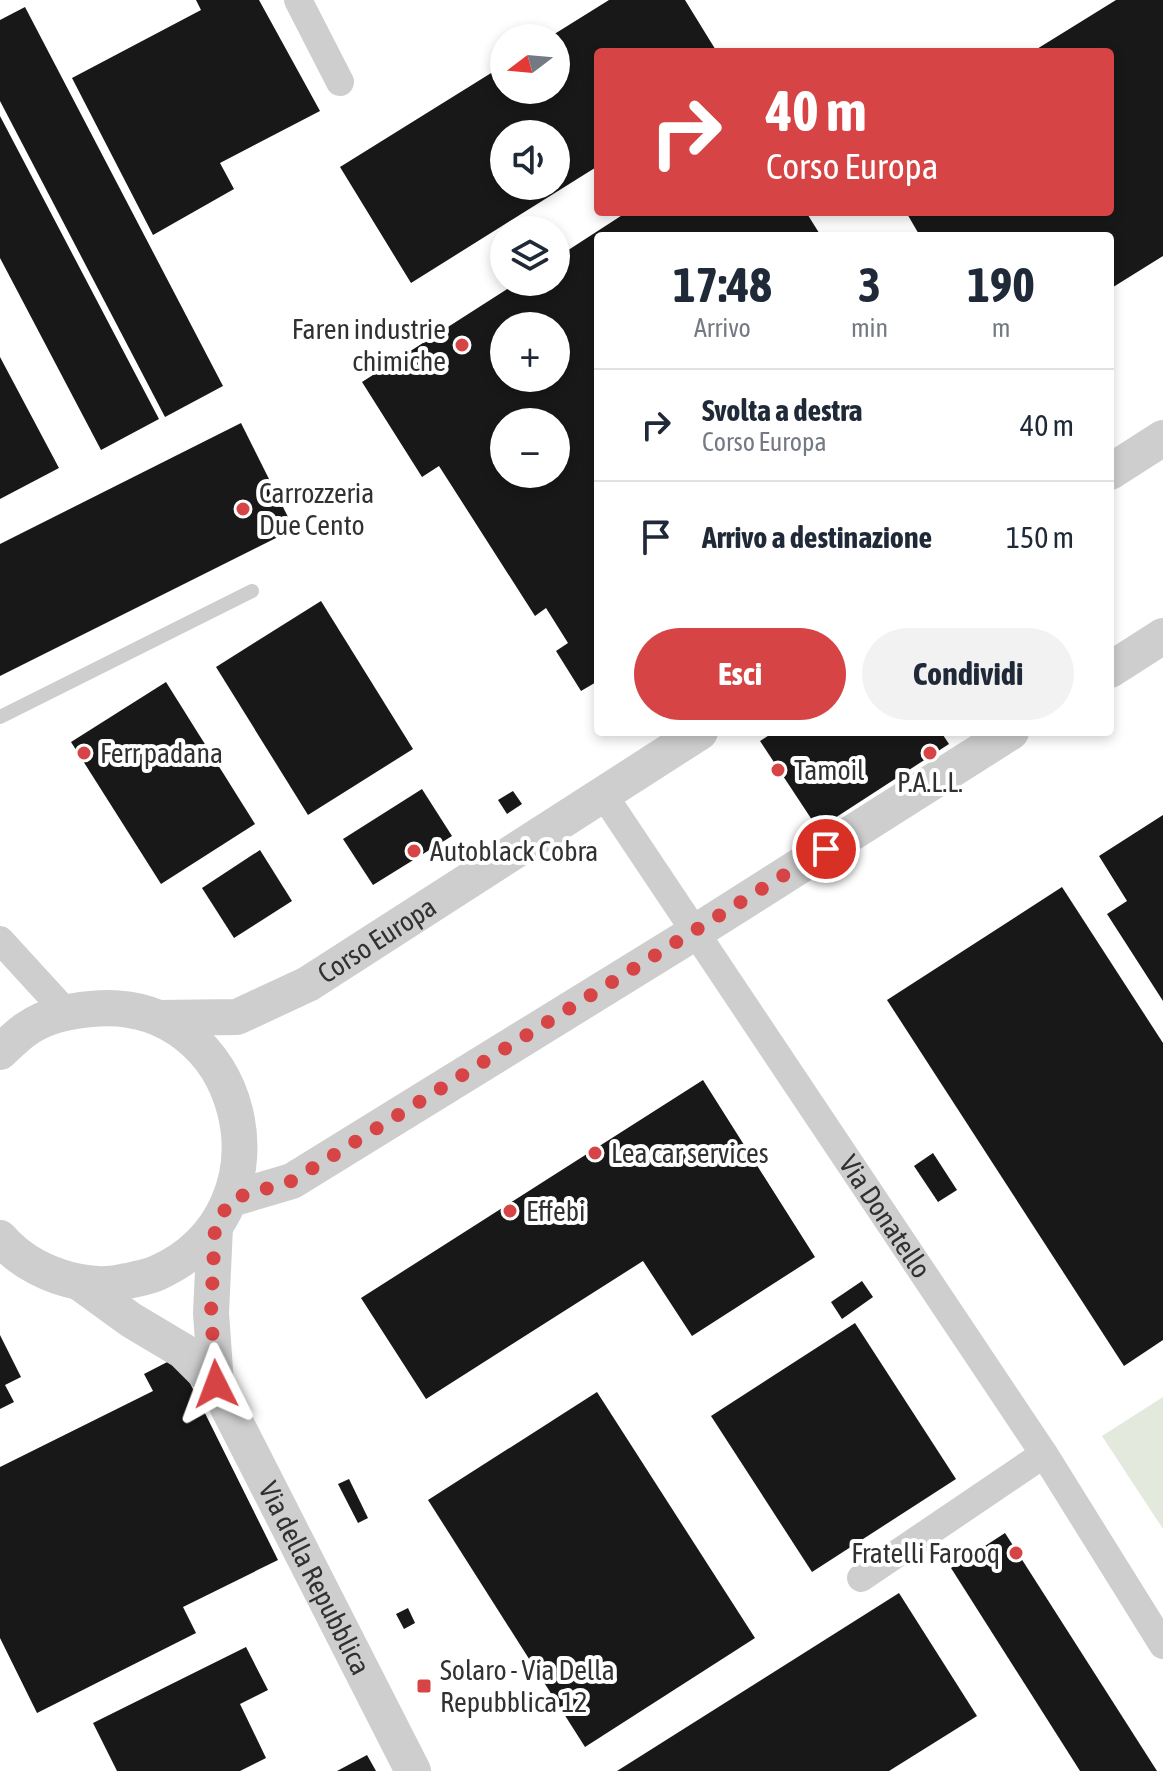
<!DOCTYPE html>
<html lang="it">
<head>
<meta charset="utf-8">
<style>
  body { margin:0; font-family:"Asap Condensed",sans-serif; background:#f2f2f3; color:#1f2937; height:100vh; display:flex; flex-direction:column; font-size:30px; white-space:nowrap }
  * { box-sizing:border-box; margin:0 }
  p { font-size:26px; color:#747a83 }
  .icon { flex:none; width:44px; height:44px; fill:none; stroke:currentColor; stroke-width:2; stroke-linecap:round; stroke-linejoin:round }
  .map { position:relative; flex:1; overflow:hidden }
  .sheet { position:absolute; left:594px; top:232px; width:520px; height:504px; display:flex; flex-direction:column; background:#fff; border-radius:8px; box-shadow:0 4px 12px #0003 }
  .sheet>* { flex:none }
  .hud { position:absolute; left:594px; top:48px; width:520px; height:168px; border-radius:8px; box-shadow:0 4px 12px #0003; background:#d64445; color:#fff; overflow:hidden }
  .needle { width:52px; rotate:254deg }
  .tools { position:absolute; left:490px; top:24px; display:grid; gap:16px }
  .tools a { display:grid; place-items:center; width:80px; height:80px; border-radius:50%; background:#fff; box-shadow:0 4px 12px #0003; font-size:40px }
  .pin { position:absolute; display:grid; place-items:center; width:68px; height:68px; color:#fff; margin:-34px; border:4px solid #fff; border-radius:50%; box-shadow:0 2px 8px #0007 }
  .me { position:absolute; width:88px; margin:-44px; rotate:357deg; stroke-linejoin:round; filter:drop-shadow(0 0 6px #0008) }
  .turn { display:flex; align-items:center; gap:28px; height:168px; padding:0 40px; font-size:36px }
  .turn .icon { width:104px; height:104px; stroke-width:2.5 }
  .turn b { display:block; font-size:56px; line-height:68px }
  .eta { display:flex; justify-content:space-evenly; align-items:center; height:136px; text-align:center }
  .eta b { font-size:48px; font-weight:700; line-height:56px }
  .cta { display:flex; gap:16px; margin-top:auto; padding:16px 40px }
  .cta a { flex:1; height:92px; border-radius:48px; background:#d64445; color:#fff; font-size:32px; font-weight:700; line-height:92px; text-align:center }
  .cta a+a { background:#f2f2f3; color:#1f2937 }
  ul { padding:0; list-style:none }
  li { display:flex; align-items:center; gap:24px; height:112px; padding:0 40px; border-top:2px solid #e0e1e3 }
  li div { flex:1 }
  li b { display:block; font-size:30px }
  li em { font-style:normal }
  .map>svg:first-child { display:block }
  .green { fill:#e3e9dd }
  .building { fill:#181818; fill-rule:evenodd }
  .lines { fill:none; stroke-linecap:round; stroke-linejoin:round }
  .service { stroke:#cecece; stroke-width:14 }
  .minor { stroke:#cecece; stroke-width:28 }
  .tertiary { stroke:#cecece; stroke-width:36 }
  .route { stroke:#d64445; stroke-width:14; stroke-dasharray:0 25.2 }
  .poi-dot { fill:#d64445; stroke:#fff; stroke-width:3 }
  .labels { text-anchor:middle; stroke-width:8; stroke-linejoin:round; paint-order:stroke }
  .poi-label { font-size:28px; fill:#313131; stroke:#fff; text-anchor:start }
  .street-label { font-size:28px; fill:#313131; stroke:#fff }
</style>
</head>
<body>
<div class="map">
<svg width="1163" height="1771" viewBox="0 0 1163 1771">
  <rect width="100%" height="100%" fill="#fff"/>
  <path class="green" d="M 1163,1397 L 1163,1529 L 1102,1436 Z"/>
  <g class="building">
    <path d="M 196,0 L 259,0 L 320,111 L 220,163 L 234,189 L 153,235 L 72,78 L 201,10 Z"/>
    <path d="M 609,0 L 685,0 L 717,52 L 598,52 L 598,166 L 411,283 L 340,167 L 504,65 L 504,90 L 556,90 L 556,38 L 548,38 ZM 504,134 L 556,134 L 556,186 L 504,186 Z"/>
    <path d="M 1116,0 L 1163,0 L 1163,256 L 1110,289 L 1110,236 L 920,236 L 906,212 L 1110,212 L 1110,52 L 1032,52 Z"/>
    <path d="M 25,7 L 223,386 L 165,417 L 0,101 L 0,20 Z"/>
    <path d="M 0,116 L 159,419 L 101,450 L 0,258 Z"/>
    <path d="M 627,212 L 806,212 L 821,236 L 598,236 L 598,681 L 581,691 L 556,651 L 568,643 L 546,608 L 535,616 L 439,466 L 422,477 L 362,382 L 518,282 L 556,282 L 556,258 ZM 504,326 L 556,326 L 556,378 L 504,378 ZM 504,422 L 556,422 L 556,474 L 504,474 Z"/>
    <path d="M 0,357 L 59,468 L 0,499 Z"/>
    <path d="M 241,423 L 294,529 L 0,676 L 0,544 Z"/>
    <path d="M 321,601 L 413,749 L 308,815 L 216,667 Z"/>
    <path d="M 166,682 L 255,824 L 161,884 L 71,742 Z"/>
    <path d="M 774,732 L 941,732 L 949,744 L 818,829 L 760,741 Z"/>
    <path d="M 422,789 L 452,836 L 373,885 L 343,839 Z"/>
    <path d="M 513,791 L 522,804 L 507,814 L 498,800 Z"/>
    <path d="M 1163,815 L 1163,1001 L 1107,914 L 1127,901 L 1099,856 Z"/>
    <path d="M 260,850 L 292,901 L 234,938 L 202,888 Z"/>
    <path d="M 1062,887 L 1163,1043 L 1163,1340 L 1124,1366 L 887,1000 Z"/>
    <path d="M 703,1080 L 815,1257 L 692,1336 L 643,1261 L 426,1399 L 361,1298 Z"/>
    <path d="M 933,1153 L 957,1190 L 938,1202 L 914,1166 Z"/>
    <path d="M 862,1281 L 873,1297 L 842,1319 L 831,1302 Z"/>
    <path d="M 855,1323 L 956,1479 L 812,1572 L 711,1416 Z"/>
    <path d="M 0,1335 L 21,1377 L 5,1385 L 14,1402 L 0,1409 Z"/>
    <path d="M 177,1357 L 278,1560 L 183,1607 L 196,1633 L 37,1713 L 0,1638 L 0,1467 L 153,1391 L 144,1374 Z"/>
    <path d="M 597,1392 L 755,1638 L 585,1747 L 428,1500 Z"/>
    <path d="M 349,1479 L 368,1518 L 358,1523 L 338,1484 Z"/>
    <path d="M 1005,1533 L 1157,1771 L 1080,1771 L 951,1568 Z"/>
    <path d="M 899,1593 L 977,1716 L 889,1771 L 617,1771 Z"/>
    <path d="M 408,1608 L 415,1623 L 404,1629 L 396,1614 Z"/>
    <path d="M 246,1647 L 268,1690 L 240,1704 L 266,1758 L 240,1771 L 117,1771 L 93,1723 Z"/>
    <path d="M 367,1755 L 376,1771 L 337,1771 Z"/>
  </g>
  <g class="lines">
    <path class="service" d="M 0,717 L 252,591"/>
    <g class="minor">
      <path d="M 298,0 L 340,82"/>
      <path id="s1" d="M 603,794 L 1044,1454 L 1163,1645"/>
      <path d="M 0,940 L 65,1011"/>
      <path d="M 861,1578 L 1044,1454"/>
    </g>
    <g class="tertiary">
      <path d="M 1110,472 L 1163,438"/>
      <path d="M 1110,670 L 1163,636"/>
      <path id="s2" d="M 159,1018 L 237,1017 L 308,984 L 700,732"/>
      <path d="M 0,1052 C 9,1044 18,1034 28,1028 C 47,1015 69,1011 91,1009 C 245,993 299,1209 157,1273 C 148,1277 137,1279 127,1281 C 84,1292 29,1272 0,1238"/>
      <path d="M 231,1199 L 292,1181 L 694,933 L 1011,732"/>
      <path d="M 215,1227 L 211,1313 L 216,1384"/>
      <path id="s3" d="M 80,1283 L 131,1320 L 183,1351 L 216,1384 L 413,1771"/>
    </g>
  </g>
  <g class="lines">
    <path class="route" d="M 216,1384 L 211,1313 L 215,1227 L 231,1199 L 292,1181 L 826,849"/>
  </g>
  <g class="poi-dot">
    <circle cx="462" cy="345" r="8"/>
    <circle cx="243" cy="509" r="8"/>
    <circle cx="84" cy="753" r="8"/>
    <circle cx="930" cy="753" r="8"/>
    <circle cx="778" cy="770" r="8"/>
    <circle cx="414" cy="851" r="8"/>
    <circle cx="595" cy="1153" r="8"/>
    <circle cx="510" cy="1211" r="8"/>
    <circle cx="1016" cy="1553" r="8"/>
    <rect x="416" y="1678" width="16" height="16" rx="4"/>
  </g>
  <g class="labels">
    <g class="poi-label">
      <text x="446" y="339" text-anchor="end">Faren industrie<tspan x="446" dy="32">chimiche</tspan></text>
      <text x="259" y="503">Carrozzeria<tspan x="259" dy="32">Due Cento</tspan></text>
      <text x="100" y="763">Ferr padana</text>
      <text x="794" y="780">Tamoil</text>
      <text x="930" y="792" text-anchor="middle">P.A.L.L.</text>
      <text x="430" y="861">Autoblack Cobra</text>
      <text x="611" y="1163">Lea car services</text>
      <text x="526" y="1221">Effebi</text>
      <text x="1000" y="1563" text-anchor="end">Fratelli Farooq</text>
      <text x="440" y="1680">Solaro - Via Della<tspan x="440" dy="32">Repubblica 12</tspan></text>
    </g>
    <g class="street-label">
      <text dy="10" stroke="none"><textPath href="#s2" startOffset="238">Corso Europa</textPath></text>
      <text dy="10" stroke="none"><textPath href="#s1" startOffset="508">Via Donatello</textPath></text>
      <text dy="10" stroke="none"><textPath href="#s3" startOffset="388">Via della Repubblica</textPath></text>
    </g>
  </g>
</svg>
<div class="tools">
<a><svg class="needle" viewBox="-14 -14 28 28"><path d="M0-13l5 13h-10z" fill="#e53935"/><path d="M0 13l5-13h-10z" fill="#747a83"/></svg></a>
<a><svg class="icon" aria-label="sound" viewBox="0 0 24 24"><path d="M4 9h4l5-4v14l-5-4H4zM17 9q2 3 0 6"/></svg></a>
<a><svg class="icon" aria-label="layers" viewBox="0 0 24 24"><path d="M12 4l9 5-9 5-9-5zM3 14l9 5 9-5"/></svg></a>
<a>+</a>
<a>−</a>
</div>
<div class="pin" style="left:826px;top:849px;background:#d93025"><svg class="icon" aria-label="arrive" viewBox="0 0 24 24"><path d="M6 21V4h12l-3 4 3 4H6"/></svg></div>
<svg class="me" style="left:216px;top:1384px" viewBox="-20 -20 40 40"><path d="M0-17L14 15 0 8-14 15z" fill="#d64445" stroke="#fff" stroke-width="4"/></svg>
<div class="hud">
<div class="turn"><svg class="icon" aria-label="right" viewBox="0 0 24 24"><path d="M7 20v-9h11M14 6l5 5-5 5"/></svg><div><b>40 m</b>Corso Europa</div></div>
</div>
<section class="sheet">
<div class="eta">
<div><b>17:48</b><p>Arrivo</p></div>
<div><b>3</b><p>min</p></div>
<div><b>190</b><p>m</p></div>
</div>
<ul>
<li><svg class="icon" aria-label="right" viewBox="0 0 24 24"><path d="M7 20v-9h11M14 6l5 5-5 5"/></svg><div><b>Svolta a destra</b><p>Corso Europa</p></div><em>40 m</em></li>
<li><svg class="icon" aria-label="arrive" viewBox="0 0 24 24"><path d="M6 21V4h12l-3 4 3 4H6"/></svg><div><b>Arrivo a destinazione</b></div><em>150 m</em></li>
</ul>
<div class="cta"><a>Esci</a><a>Condividi</a></div>
</section>
</div>
</body>
</html>
